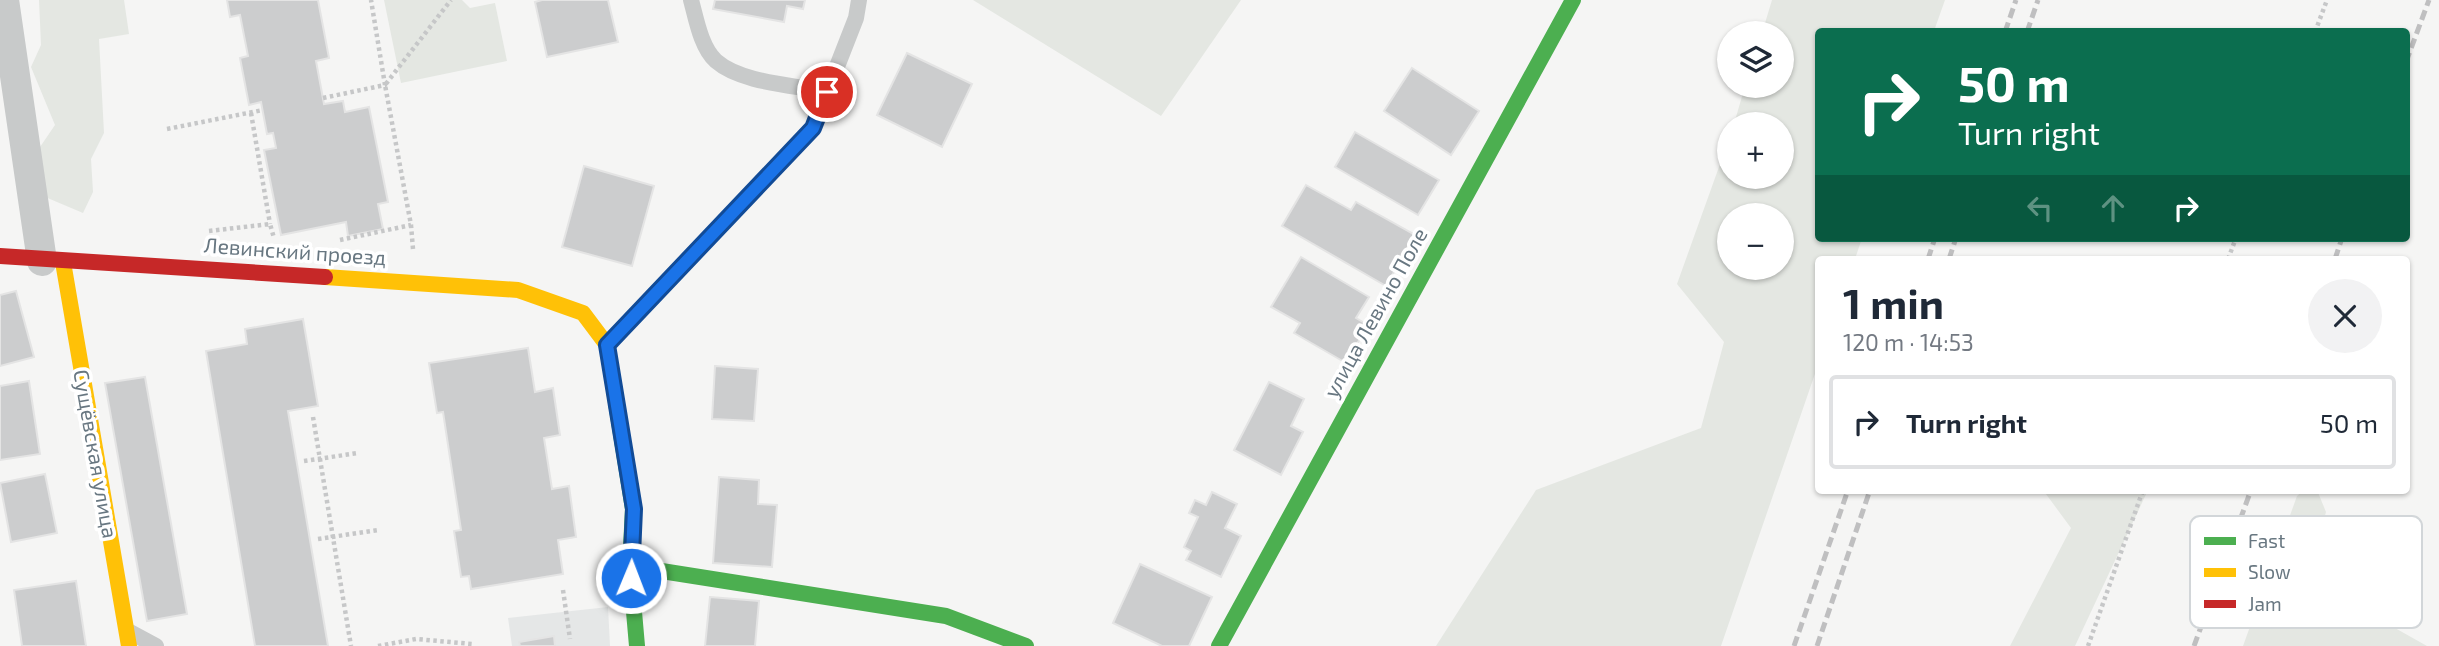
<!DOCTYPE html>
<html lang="en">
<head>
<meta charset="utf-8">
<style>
  body { margin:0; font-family:"Exo 2",sans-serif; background:#f2f2f3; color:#1f2937; height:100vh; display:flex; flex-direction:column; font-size:26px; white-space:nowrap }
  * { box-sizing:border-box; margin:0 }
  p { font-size:23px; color:#747a83 }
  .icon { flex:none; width:38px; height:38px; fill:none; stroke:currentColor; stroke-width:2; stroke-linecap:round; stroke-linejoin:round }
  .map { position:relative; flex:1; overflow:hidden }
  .details { position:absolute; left:1815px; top:256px; width:595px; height:238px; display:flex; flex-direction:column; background:#fff; border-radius:7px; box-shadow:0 2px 5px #0004 }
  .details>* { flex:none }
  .guide { position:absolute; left:1815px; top:28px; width:595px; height:214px; border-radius:7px; box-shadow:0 2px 5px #0004; background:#0b6e4f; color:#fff; overflow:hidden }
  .controls { position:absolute; left:1717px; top:21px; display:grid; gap:14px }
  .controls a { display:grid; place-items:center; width:77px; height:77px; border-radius:50%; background:#fff; box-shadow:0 2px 5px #0004; font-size:35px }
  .pin { position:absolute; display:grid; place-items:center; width:60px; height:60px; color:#fff; margin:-30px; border:4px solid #fff; border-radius:50%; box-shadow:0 2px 7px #0007 }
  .me { position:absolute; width:77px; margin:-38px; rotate:1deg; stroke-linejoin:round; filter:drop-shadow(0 0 5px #0008) }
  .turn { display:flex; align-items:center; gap:24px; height:147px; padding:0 28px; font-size:32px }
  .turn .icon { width:91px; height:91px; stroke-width:2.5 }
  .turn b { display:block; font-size:49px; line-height:60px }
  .lanes { display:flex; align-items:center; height:66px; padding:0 28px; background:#0003; justify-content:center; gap:35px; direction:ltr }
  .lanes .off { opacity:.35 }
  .round { display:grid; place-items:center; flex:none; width:74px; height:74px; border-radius:37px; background:#f2f2f3 }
  .headline { display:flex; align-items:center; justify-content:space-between; height:119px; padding:0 28px }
  h1 { font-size:42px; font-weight:700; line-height:52px }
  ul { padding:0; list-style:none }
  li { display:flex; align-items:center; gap:21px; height:94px; margin:0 14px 10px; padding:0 14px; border:4px solid #e0e1e3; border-radius:7px }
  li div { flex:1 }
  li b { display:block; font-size:26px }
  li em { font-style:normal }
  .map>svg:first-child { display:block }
  .built { fill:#e5e7e7 }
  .green { fill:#e4e7e2; fill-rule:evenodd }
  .building { fill:#cccdce; stroke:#e4e4e4; stroke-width:2 }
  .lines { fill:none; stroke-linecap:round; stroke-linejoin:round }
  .path { stroke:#c6c7c8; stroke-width:4.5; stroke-dasharray:3.5 3.5; stroke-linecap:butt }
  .lane { stroke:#c8caca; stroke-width:16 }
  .street { stroke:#c8caca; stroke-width:30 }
  .fast { stroke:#4caf50; stroke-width:16 }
  .slow { stroke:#ffc107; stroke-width:16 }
  .jam { stroke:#c62828; stroke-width:16 }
  .rail { stroke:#bfbfc0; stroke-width:5; stroke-dasharray:10 5; stroke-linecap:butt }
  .route-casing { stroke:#114b97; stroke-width:18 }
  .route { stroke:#1a73e8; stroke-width:12 }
  .labels { text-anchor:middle; stroke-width:7; stroke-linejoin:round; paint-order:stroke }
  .street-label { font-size:21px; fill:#687781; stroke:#fff }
  .key { fill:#fff; stroke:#d2d6d9; stroke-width:2 }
  .key-label { font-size:19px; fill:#687781 }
</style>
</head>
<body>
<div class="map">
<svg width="2439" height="646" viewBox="0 0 2439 646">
  <rect width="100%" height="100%" fill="#f5f5f4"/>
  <path class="built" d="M 608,607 L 610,646 L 512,646 L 508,618 Z"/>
  <g class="green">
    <path d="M 39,0 L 124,0 L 129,34 L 99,39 L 104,133 L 91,159 L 93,192 L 83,213 L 31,191 L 38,150 L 55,125 L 31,67 L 41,45 Z"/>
    <path d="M 384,0 L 462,0 L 470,8 L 495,3 L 507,61 L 401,83 Z"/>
    <path d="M 973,0 L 1241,0 L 1161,116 Z"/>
    <path d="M 1772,0 L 1945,0 L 1934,31 L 1818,32 L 1818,238 L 1862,238 L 1855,259 L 1818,259 L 1818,365 L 1721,646 L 1436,646 L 1536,490 L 1701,428 L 1724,342 L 1677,284 L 1729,139 L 1729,177 L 1782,177 L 1782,124 L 1734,124 L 1745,86 L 1782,86 L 1782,33 L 1762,33 ZM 1782,215 L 1782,268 L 1729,268 L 1729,215 Z"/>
    <path d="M 2043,490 L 2148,490 L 2075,646 L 2010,646 L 2071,528 Z"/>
    <path d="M 2304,490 L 2317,490 L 2326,512 L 2306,578 L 2427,646 L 2243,646 L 2297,496 Z"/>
  </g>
  <g class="building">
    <path d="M 227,0 L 318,0 L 329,58 L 316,61 L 324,104 L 343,101 L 345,112 L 369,107 L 388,202 L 378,204 L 383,229 L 348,236 L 346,222 L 281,235 L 264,150 L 276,148 L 273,133 L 267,134 L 261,102 L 249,105 L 240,58 L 248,56 L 240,15 L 230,17 Z"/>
    <path d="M 542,0 L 608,0 L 618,42 L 547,57 L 535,2 Z"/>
    <path d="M 715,0 L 805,0 L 803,9 L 787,6 L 784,22 L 713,9 Z"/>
    <path d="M 907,53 L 972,84 L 942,147 L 877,115 Z"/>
    <path d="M 1412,68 L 1479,111 L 1451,155 L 1384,111 Z"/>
    <path d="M 1355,132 L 1439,180 L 1418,215 L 1335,167 Z"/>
    <path d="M 584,166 L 654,186 L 632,266 L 562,247 Z"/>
    <path d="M 1306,185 L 1351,210 L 1356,202 L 1415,235 L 1386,286 L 1282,226 Z"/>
    <path d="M 1301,257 L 1369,297 L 1356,318 L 1368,325 L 1346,363 L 1294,333 L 1300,323 L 1271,307 Z"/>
    <path d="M 16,291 L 34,357 L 0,366 L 0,295 Z"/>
    <path d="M 303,319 L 318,406 L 288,411 L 328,646 L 255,646 L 206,351 L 247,344 L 245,329 Z"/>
    <path d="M 528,348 L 535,392 L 553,388 L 560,435 L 544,438 L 552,489 L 569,486 L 576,537 L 558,540 L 563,574 L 471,589 L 469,576 L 461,577 L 454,531 L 461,530 L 443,412 L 437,413 L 429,363 Z"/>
    <path d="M 715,366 L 758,369 L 754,421 L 712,419 Z"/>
    <path d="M 145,377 L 187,614 L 147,621 L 105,383 Z"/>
    <path d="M 29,381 L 40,454 L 0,460 L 0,386 Z"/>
    <path d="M 1269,382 L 1304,399 L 1291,426 L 1303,432 L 1281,475 L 1234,450 Z"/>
    <path d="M 45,474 L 57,533 L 11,542 L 0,483 Z"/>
    <path d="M 719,477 L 759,480 L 758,504 L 777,505 L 772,567 L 713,563 Z"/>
    <path d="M 1212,492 L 1237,504 L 1225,528 L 1241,536 L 1221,577 L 1186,560 L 1191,551 L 1184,547 L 1198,517 L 1189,513 L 1195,500 L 1206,505 Z"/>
    <path d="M 1140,564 L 1212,597 L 1189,646 L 1162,646 L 1113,623 Z"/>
    <path d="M 76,581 L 86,646 L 22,646 L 14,590 Z"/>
    <path d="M 710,597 L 759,601 L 755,646 L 705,646 Z"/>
    <path d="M 554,636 L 555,646 L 520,646 L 519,642 Z"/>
  </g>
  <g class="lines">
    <g class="path">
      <path d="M 2315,32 L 2327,0"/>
      <path d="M 323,98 L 385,85 L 371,0"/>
      <path d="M 251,113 L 270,224"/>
      <path d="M 167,129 L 263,110"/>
      <path d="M 209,231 L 270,224 L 274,238"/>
      <path d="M 340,240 L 411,225"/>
      <path d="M 413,249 L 411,225 L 385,85 L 451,0"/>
      <path d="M 2228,259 L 2236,238"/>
      <path d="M 313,417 L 351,646"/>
      <path d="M 304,461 L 358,453"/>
      <path d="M 318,539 L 378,530"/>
      <path d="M 563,590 L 570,639"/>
      <path d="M 378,646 L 416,639 L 472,644"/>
      <path d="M 2088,646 L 2143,490"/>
    </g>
    <g class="lane">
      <path d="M 691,0 C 696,18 701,48 716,61 C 741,83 794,85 827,92"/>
      <path d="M 607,345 L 813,128 L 856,18 L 859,0"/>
      <path d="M 130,632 L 156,646"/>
    </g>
    <path class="street" d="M 4,0 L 42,261"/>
    <g class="fast">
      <path d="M 616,403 L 633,509 L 630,566 L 637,646"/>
      <path d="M 630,566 L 946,616 L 1026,646"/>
      <path d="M 1219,646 L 1573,0"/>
    </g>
    <g class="slow">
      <path d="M 63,262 L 129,646"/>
      <path d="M 325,277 L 518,290 L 583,313 L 607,345 L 616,403"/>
    </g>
    <path class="jam" d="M 0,256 L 325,277"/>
    <g class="rail">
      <path d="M 2005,32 L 2016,0"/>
      <path d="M 2027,32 L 2038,0"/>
      <path d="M 2406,62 L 2429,0"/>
      <path d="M 1928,259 L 1935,238"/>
      <path d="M 1949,259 L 1956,238"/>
      <path d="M 2335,259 L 2342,238"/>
      <path d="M 1794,646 L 1848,490"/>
      <path d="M 1817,646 L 1870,490"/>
      <path d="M 2194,646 L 2251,490"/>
    </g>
  </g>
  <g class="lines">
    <g class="route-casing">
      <path id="route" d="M 631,578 L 634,509 L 607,345 L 813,128 L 827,92"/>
    </g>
    <use href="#route" class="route"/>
  </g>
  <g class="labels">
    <g class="street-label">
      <text transform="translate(295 252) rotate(4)" y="7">Левинский проезд</text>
      <text transform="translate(1376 313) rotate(-61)" y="7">улица Левино Поле</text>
      <text transform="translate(95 454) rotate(80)" y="7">Сущёвская улица</text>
    </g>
  </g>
  <rect x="2190" y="516" width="232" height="112" rx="10" class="key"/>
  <rect x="2204" y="537" width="32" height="8" fill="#4caf50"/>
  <rect x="2204" y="568" width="32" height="9" fill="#ffc107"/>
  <rect x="2204" y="600" width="32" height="8" fill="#c62828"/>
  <g class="key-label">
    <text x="2248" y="548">Fast</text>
    <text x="2248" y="579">Slow</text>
    <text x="2248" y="611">Jam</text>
  </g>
</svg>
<div class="controls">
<a><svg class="icon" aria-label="layers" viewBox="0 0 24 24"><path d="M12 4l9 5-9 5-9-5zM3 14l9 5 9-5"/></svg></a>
<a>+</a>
<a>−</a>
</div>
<div class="pin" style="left:827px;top:92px;background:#d93025"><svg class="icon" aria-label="arrive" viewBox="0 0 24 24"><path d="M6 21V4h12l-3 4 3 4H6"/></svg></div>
<svg class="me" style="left:631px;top:578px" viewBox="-20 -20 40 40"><circle r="17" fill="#1a73e8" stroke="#fff" stroke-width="3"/><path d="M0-11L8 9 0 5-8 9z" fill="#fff"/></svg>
<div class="guide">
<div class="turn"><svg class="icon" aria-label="right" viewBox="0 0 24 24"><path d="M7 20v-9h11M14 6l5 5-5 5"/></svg><div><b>50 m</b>Turn right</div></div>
<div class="lanes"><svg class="icon off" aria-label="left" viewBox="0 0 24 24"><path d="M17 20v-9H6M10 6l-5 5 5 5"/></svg><svg class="icon off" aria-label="ahead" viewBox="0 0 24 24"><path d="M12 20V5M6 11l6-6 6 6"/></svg><svg class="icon" aria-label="right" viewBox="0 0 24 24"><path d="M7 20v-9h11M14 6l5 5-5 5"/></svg></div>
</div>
<section class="details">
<div class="headline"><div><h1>1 min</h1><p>120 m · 14:53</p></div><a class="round"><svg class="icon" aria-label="close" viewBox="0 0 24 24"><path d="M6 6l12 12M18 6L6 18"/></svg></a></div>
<ul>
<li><svg class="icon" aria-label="right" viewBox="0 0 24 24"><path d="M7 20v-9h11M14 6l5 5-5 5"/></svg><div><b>Turn right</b></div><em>50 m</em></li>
</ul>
</section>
</div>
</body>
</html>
